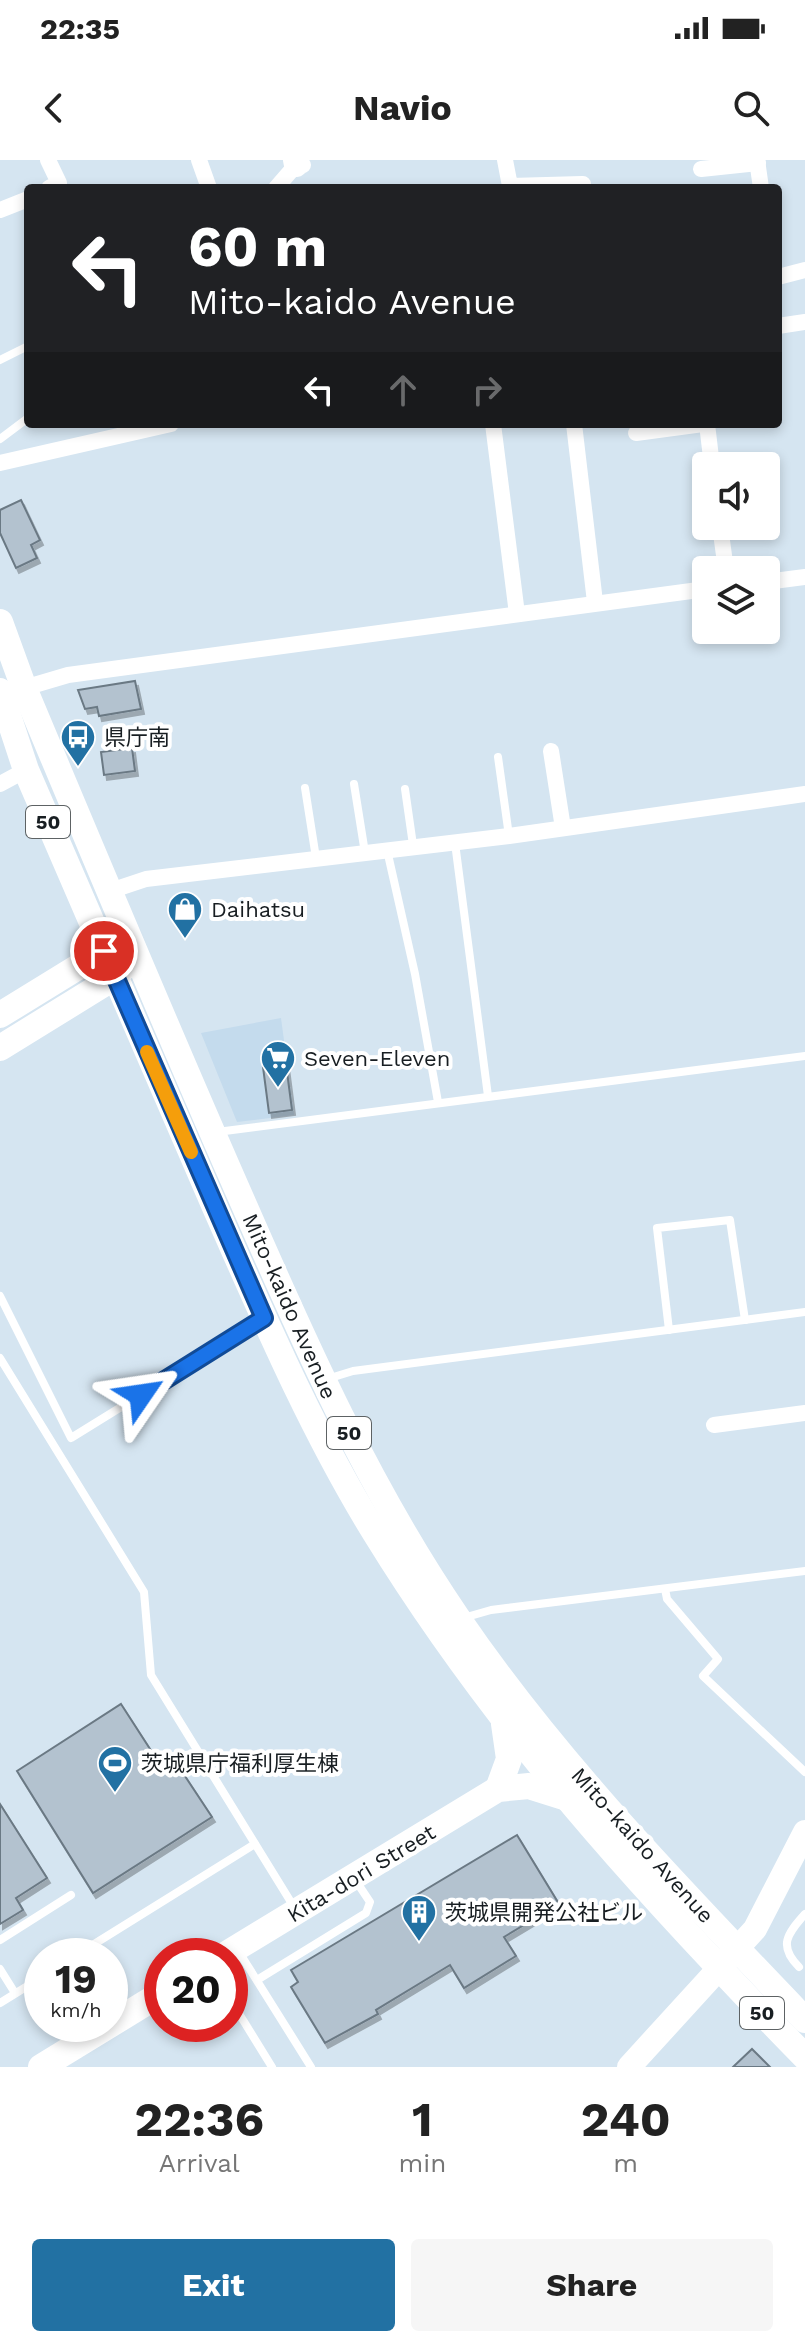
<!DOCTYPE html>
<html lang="en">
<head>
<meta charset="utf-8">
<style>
  body { margin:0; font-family:"Work Sans","Noto Sans JP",sans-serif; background:#f6f6f6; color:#222; height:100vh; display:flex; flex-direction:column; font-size:30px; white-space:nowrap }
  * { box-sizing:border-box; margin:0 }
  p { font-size:26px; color:#767676 }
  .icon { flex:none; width:44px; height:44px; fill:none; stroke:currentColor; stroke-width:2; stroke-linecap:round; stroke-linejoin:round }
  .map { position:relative; height:1907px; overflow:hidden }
  .drawer { display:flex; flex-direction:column; background:#fff; flex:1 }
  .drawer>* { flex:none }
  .top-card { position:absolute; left:24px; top:24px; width:758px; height:244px; border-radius:8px; box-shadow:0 4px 12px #0003; background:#202124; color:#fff; overflow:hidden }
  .tools { position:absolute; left:692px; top:292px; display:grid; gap:16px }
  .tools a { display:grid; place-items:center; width:88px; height:88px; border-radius:8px; background:#fff; box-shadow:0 4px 12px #0003; font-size:40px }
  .speed { position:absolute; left:24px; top:1778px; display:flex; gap:16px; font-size:40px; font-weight:700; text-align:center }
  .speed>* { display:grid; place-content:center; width:104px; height:104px; border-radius:50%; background:#fff; box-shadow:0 4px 12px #0003; line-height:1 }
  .speed small { font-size:20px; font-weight:400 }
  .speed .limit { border:12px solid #d22; background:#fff; color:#111 }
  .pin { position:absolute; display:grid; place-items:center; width:68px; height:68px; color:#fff; margin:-34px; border:4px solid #fff; border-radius:50%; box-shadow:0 2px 8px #0007 }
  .me { position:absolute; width:88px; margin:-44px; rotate:58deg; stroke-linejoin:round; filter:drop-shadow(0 0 6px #0008) }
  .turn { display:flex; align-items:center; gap:28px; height:168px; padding:0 32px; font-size:36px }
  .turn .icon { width:104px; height:104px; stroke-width:2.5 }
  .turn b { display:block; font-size:56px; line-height:68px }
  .lanes { display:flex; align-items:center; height:76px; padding:0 32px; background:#0003; justify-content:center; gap:40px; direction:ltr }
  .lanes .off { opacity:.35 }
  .eta { display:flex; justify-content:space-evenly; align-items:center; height:136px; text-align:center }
  .eta b { font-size:48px; font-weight:700; line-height:56px }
  .action { display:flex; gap:16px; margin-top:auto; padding:16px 32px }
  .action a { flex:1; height:92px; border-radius:8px; background:#2271a3; color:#fff; font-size:32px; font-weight:700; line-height:92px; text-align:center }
  .action a+a { background:#f6f6f6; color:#222 }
  .status { display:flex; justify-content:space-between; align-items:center; height:56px; padding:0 40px; background:#fff; direction:ltr }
  .status svg { height:22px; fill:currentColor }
  header { display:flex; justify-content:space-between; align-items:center; height:104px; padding:0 32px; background:#fff; font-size:36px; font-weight:700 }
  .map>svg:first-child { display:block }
  .built { fill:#c4dbed }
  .building { fill:#b3c2cf; stroke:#6b7984; stroke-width:2; filter:url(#shadow) }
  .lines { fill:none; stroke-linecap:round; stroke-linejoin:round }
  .lane { stroke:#fff; stroke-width:8 }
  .street { stroke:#fff; stroke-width:16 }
  .secondary { stroke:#fff; stroke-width:24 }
  .primary { stroke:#fff; stroke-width:26 }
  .route-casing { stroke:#114b97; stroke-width:20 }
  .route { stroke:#1a73e8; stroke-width:14 }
  .slow { stroke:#f59e0b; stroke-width:14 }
  .labels { text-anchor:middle; stroke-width:8; stroke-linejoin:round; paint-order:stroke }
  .shield { fill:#fff; stroke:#5d6264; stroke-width:2 }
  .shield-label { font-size:20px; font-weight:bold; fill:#181e22 }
  .poi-label { font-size:22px; fill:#181e22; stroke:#fff; text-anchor:start }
  .street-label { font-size:22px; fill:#181e22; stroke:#fff }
</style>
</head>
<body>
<div class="status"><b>22:35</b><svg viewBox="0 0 49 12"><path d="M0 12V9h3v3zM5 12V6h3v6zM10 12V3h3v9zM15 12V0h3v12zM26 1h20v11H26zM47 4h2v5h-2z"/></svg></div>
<header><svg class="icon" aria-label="back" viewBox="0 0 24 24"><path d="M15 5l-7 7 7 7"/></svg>Navio<svg class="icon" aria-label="search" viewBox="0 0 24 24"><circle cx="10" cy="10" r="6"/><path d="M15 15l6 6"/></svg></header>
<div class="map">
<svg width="805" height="1907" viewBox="0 0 805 1907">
  <defs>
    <filter id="shadow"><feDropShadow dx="3" dy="5" stdDeviation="0" flood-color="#0004"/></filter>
  </defs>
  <rect width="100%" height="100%" fill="#d5e5f1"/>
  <path class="built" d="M 281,858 L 294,955 L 237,962 L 201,873 Z"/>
  <g class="building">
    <path d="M 21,340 L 40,380 L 31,385 L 37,398 L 16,408 L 0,373 L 0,350 Z"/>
    <path d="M 135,521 L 141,549 L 99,556 L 97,547 L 85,549 L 78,530 Z"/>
    <path d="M 132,588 L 135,611 L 104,615 L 101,592 Z"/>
    <path d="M 286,904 L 292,950 L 269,953 L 263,907 Z"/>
    <path d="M 121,1544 L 163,1609 L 175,1601 L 212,1657 L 93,1733 L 17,1611 Z"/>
    <path d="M 0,1644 L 47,1718 L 16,1738 L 23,1750 L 0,1764 Z"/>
    <path d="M 517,1675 L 559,1744 L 504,1777 L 516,1796 L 464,1828 L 450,1805 L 376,1850 L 378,1854 L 325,1883 L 291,1827 L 298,1822 L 291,1810 Z"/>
    <path d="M 752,1889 L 770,1907 L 733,1907 Z"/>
  </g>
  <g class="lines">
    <g class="lane">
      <path d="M 0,200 L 28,186"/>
      <path d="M 0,279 L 28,258"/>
      <path d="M 498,597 L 509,676"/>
      <path d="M 354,624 L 365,693"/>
      <path d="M 305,628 L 316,698"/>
      <path d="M 405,629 L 413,685"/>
      <path d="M 455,683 L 488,936"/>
      <path d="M 387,690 L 415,814 L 438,942"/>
      <path d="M 217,972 L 805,896"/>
      <path d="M 0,1136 L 71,1278 L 260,1161"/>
      <path d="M 669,1170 L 657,1068 L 730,1060 L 745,1160"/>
      <path d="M 0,1198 L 144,1432 L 151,1515 L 294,1747"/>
      <path d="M 327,1219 L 353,1211 L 805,1152"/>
      <path d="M 665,1429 L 667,1439 L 718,1499 L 703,1516 L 805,1612"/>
      <path d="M 463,1458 L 491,1450 L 805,1411"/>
      <path d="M 0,1780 L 71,1735"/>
      <path d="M 239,1792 L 311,1907"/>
      <path d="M 75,1796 L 255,1684"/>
      <path d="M 799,1807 C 778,1786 787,1774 805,1754"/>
      <path d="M 0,1809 L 15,1833"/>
      <path d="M 257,1820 L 366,1753 L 370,1742 L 356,1721"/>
      <path d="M 230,1839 L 272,1907"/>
      <path d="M 0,1843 L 42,1817"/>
    </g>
    <g class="street">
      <path d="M 48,0 L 59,23 L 49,28"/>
      <path d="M 199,0 L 209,28"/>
      <path d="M 505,0 L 510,26 L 583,24 L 583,28"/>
      <path d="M 757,0 L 761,28"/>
      <path d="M 701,9 L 758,3"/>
      <path d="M 276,28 L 296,5 L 303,5"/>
      <path d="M 0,50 L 28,39"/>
      <path d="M 778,117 L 805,110"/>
      <path d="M 778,166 L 805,162"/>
      <path d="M 493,264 L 517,454"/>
      <path d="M 574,264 L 595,442"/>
      <path d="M 707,264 L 712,306"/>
      <path d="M 636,273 L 703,264"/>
      <path d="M 0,303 L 171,264"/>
      <path d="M 720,366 L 726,410"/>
      <path d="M 766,422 L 805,417"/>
      <path d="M 24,528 L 68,515 L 706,429"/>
      <path d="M 551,591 L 563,668"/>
      <path d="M 0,624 L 26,610"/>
      <path d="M 110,731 L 146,719 L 509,676 L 805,634"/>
      <path d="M 714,1265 L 805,1253"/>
    </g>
    <g class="secondary">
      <path d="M 295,0 L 296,5"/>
      <path d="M 629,1907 L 755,1769 L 805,1672"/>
    </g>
    <g class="primary">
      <path d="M 0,462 L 24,528 C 97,702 169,875 245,1047 C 307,1189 370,1330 457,1457 C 557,1604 683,1732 805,1860"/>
      <path d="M 0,531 L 26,610 C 88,755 150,900 214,1045 C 263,1156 311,1269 375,1373 C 496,1570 644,1732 805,1897"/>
      <path d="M 0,855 L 104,791 L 121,793"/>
      <path d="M 0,888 L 115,817 L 126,805"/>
      <path d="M 498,1629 L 509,1599 L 504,1564"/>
      <path d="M 223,1796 L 498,1629 L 529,1626 L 564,1637"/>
      <path d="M 41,1907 L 162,1833"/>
    </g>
  </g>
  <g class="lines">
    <g class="route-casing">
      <path id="route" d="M 104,791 L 264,1158 L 141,1235"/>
    </g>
    <use href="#route" class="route"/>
    <path class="slow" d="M 147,892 L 191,992"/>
  </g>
  <defs>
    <g id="bus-pin" transform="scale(1.8)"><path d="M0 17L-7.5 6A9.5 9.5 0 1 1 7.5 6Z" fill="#2271a3" stroke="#fff"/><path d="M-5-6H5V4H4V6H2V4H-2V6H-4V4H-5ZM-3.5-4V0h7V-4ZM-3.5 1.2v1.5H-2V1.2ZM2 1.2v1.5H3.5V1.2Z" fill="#fff"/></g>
    <g id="shop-pin" transform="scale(1.8)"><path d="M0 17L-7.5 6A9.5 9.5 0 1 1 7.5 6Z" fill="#2271a3" stroke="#fff"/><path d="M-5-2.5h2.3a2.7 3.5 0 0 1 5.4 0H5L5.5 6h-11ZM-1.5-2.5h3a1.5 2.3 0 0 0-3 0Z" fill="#fff"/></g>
    <g id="supermarket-pin" transform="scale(1.8)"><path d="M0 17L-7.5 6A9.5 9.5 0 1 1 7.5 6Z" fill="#2271a3" stroke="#fff"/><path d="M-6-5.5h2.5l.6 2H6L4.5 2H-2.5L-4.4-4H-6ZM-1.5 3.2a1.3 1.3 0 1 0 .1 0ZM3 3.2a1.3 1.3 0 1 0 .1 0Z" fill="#fff"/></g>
    <g id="stadium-pin" transform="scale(1.8)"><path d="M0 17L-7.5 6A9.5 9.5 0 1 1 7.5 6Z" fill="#2271a3" stroke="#fff"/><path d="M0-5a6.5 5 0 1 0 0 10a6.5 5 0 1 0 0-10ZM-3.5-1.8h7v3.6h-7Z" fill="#fff"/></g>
    <g id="building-pin" transform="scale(1.8)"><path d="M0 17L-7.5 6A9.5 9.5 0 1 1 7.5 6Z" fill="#2271a3" stroke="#fff"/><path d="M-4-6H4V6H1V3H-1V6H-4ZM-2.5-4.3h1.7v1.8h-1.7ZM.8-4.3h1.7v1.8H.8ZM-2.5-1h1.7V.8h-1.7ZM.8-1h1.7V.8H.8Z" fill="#fff"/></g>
  </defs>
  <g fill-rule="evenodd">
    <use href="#bus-pin" x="78" y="577"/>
    <use href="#shop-pin" x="185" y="749"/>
    <use href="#supermarket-pin" x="278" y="898"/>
    <use href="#stadium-pin" x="115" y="1603"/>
    <use href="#building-pin" x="419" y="1752"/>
  </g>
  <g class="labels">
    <g class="shield">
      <rect x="26" y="646" width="44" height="32" rx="6"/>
      <rect x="327" y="1257" width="44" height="32" rx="6"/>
      <rect x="740" y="1837" width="44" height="32" rx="6"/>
    </g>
    <g class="shield-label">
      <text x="48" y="669">50</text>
      <text x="349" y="1280">50</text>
      <text x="762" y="1860">50</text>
    </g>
    <g class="poi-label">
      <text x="104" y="585">県庁南</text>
      <text x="211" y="757">Daihatsu</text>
      <text x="304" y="906">Seven-Eleven</text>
      <text x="141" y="1611">茨城県庁福利厚生棟</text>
      <text x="445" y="1760">茨城県開発公社ビル</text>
    </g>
    <g class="street-label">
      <text transform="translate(290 1146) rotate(66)" y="8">Mito-kaido Avenue</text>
      <text transform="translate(643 1685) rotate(48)" y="8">Mito-kaido Avenue</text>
      <text transform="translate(361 1713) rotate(-31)" y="8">Kita-dori Street</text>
    </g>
  </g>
</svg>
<div class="tools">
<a><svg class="icon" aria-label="sound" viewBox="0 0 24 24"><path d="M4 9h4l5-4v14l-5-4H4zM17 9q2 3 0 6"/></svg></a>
<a><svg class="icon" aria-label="layers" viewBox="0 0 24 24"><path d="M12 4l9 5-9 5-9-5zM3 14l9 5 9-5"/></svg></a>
</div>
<div class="speed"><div>19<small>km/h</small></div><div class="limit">20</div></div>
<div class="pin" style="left:104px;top:791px;background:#d93025"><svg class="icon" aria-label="arrive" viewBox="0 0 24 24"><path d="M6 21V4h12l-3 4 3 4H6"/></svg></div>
<svg class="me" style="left:141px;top:1235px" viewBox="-20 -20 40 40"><path d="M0-17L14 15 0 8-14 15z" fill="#1a73e8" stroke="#fff" stroke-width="4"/></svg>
<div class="top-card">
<div class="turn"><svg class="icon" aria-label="left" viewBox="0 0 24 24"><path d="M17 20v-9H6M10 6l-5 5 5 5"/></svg><div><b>60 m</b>Mito-kaido Avenue</div></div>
<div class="lanes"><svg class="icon" aria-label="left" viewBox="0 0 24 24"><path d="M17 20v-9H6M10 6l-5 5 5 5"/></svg><svg class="icon off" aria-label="ahead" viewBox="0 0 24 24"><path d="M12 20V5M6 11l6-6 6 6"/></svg><svg class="icon off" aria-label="right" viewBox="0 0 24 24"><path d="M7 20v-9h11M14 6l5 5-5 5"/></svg></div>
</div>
</div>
<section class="drawer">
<div class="eta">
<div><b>22:36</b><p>Arrival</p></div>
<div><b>1</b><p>min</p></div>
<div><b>240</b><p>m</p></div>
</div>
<div class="action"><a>Exit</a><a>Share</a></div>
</section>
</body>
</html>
